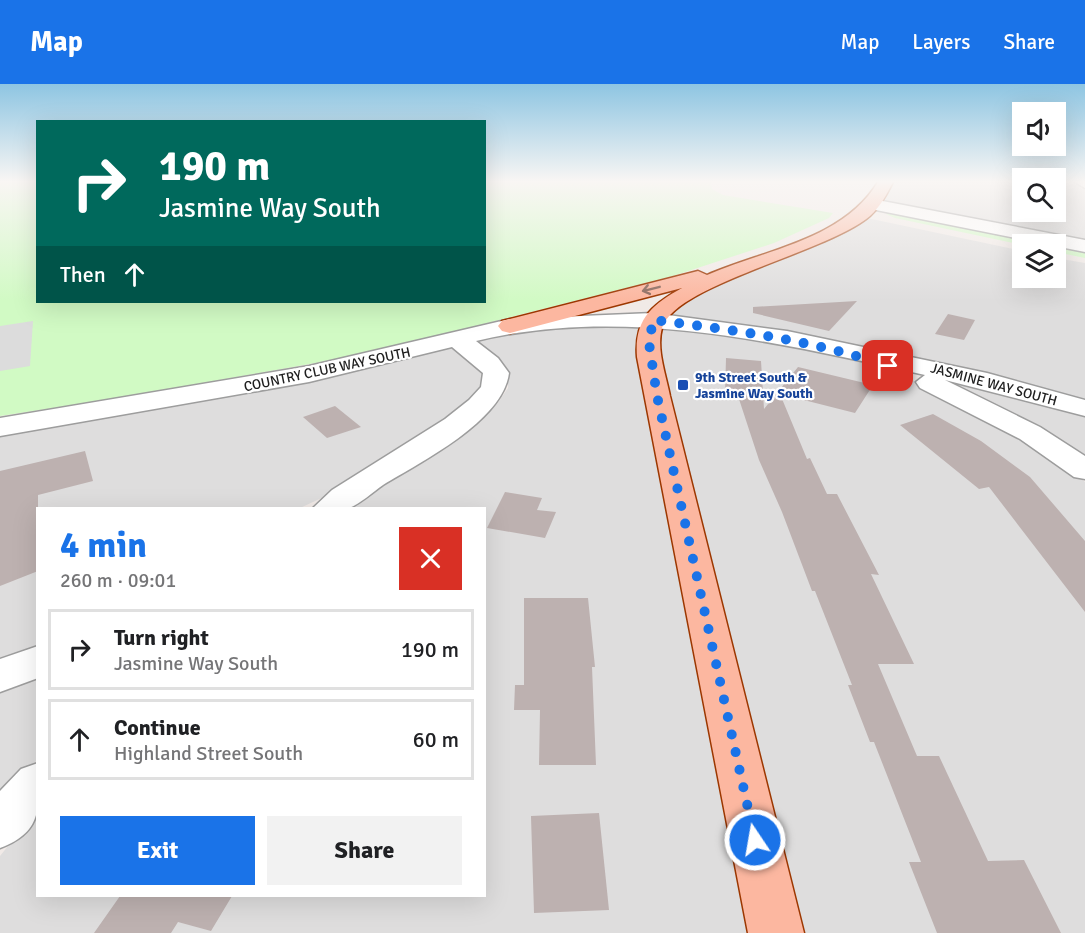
<!DOCTYPE html>
<html lang="en">
<head>
<meta charset="utf-8">
<style>
  body { margin:0; font-family:Signika,sans-serif; background:#f2f2f2; color:#202124; height:100vh; display:flex; flex-direction:column; font-size:22px; white-space:nowrap }
  * { box-sizing:border-box; margin:0 }
  p { font-size:20px; color:#757577 }
  .icon { flex:none; width:33px; height:33px; fill:none; stroke:currentColor; stroke-width:2; stroke-linecap:round; stroke-linejoin:round }
  .map { position:relative; flex:1; overflow:hidden }
  .sheet { position:absolute; left:36px; top:423px; width:450px; height:390px; display:flex; flex-direction:column; background:#fff; border-radius:0px; box-shadow:0 6px 24px #0002 }
  .sheet>* { flex:none }
  .hud { position:absolute; left:36px; top:36px; width:450px; height:183px; border-radius:0px; box-shadow:0 6px 24px #0002; background:#00695c; color:#fff; overflow:hidden }
  .buttons { position:absolute; left:1012px; top:18px; display:grid; gap:12px }
  .buttons a { display:grid; place-items:center; width:54px; height:54px; border-radius:0px; background:#fff; box-shadow:0 6px 24px #0002; font-size:30px }
  .pin { position:absolute; display:grid; place-items:center; width:51px; height:51px; color:#fff; margin:-26px; border-radius:12px; box-shadow:0 3px 9px #0006 }
  .me { position:absolute; width:66px; margin:-33px; rotate:348deg; stroke-linejoin:round; filter:drop-shadow(0 0 4px #0008) }
  .turn { display:flex; align-items:center; gap:21px; height:126px; padding:0 24px; font-size:27px }
  .turn .icon { width:78px; height:78px; stroke-width:2.5 }
  .turn b { display:block; font-size:42px; line-height:51px }
  .then { display:flex; align-items:center; height:57px; padding:0 24px; background:#0003; gap:12px; font-size:22px }
  .round { display:grid; place-items:center; flex:none; width:63px; height:63px; border-radius:0px; background:#f2f2f2 }
  .overview { display:flex; align-items:center; justify-content:space-between; height:102px; padding:0 24px }
  h1 { font-size:36px; font-weight:700; line-height:45px; color:#1a73e8 }
  .primary-button { display:flex; gap:12px; margin-top:auto; padding:12px 24px }
  .primary-button a { flex:1; height:69px; border-radius:0px; background:#1a73e8; color:#fff; font-size:24px; font-weight:700; line-height:69px; text-align:center }
  .primary-button a+a { background:#f2f2f2; color:#202124 }
  ul { padding:0; list-style:none }
  li { display:flex; align-items:center; gap:18px; height:81px; margin:0 12px 9px; padding:0 12px; border:3px solid #e0e0e0; border-radius:0px }
  li div { flex:1 }
  li b { display:block; font-size:22px }
  li em { font-style:normal }
  header { display:flex; align-items:center; gap:36px; box-sizing:border-box; height:84px; padding:0 30px; background:#1a73e8; color:#fff }
  header strong { font-size:28px }
  nav { display:flex; gap:33px; margin-inline-start:auto; font-size:21px }
  .map>svg:first-child { display:block }
  .residential { fill:#dedddd }
  .park { fill:#d1fac4 }
  .parking { fill:#dcdcdc }
  .building { fill:#bdb1b0 }
  .lines { fill:none; stroke-linecap:round; stroke-linejoin:round }
  .minor-casing { stroke:#9d9d9d; stroke-width:3 }
  .major-casing { stroke:#9c3700; stroke-width:3 }
  .minor { fill:#fff; fill-rule:evenodd }
  .major { fill:#fcb7a0; fill-rule:evenodd }
  .oneway { stroke:#8e6c60 }
  .route { stroke:#1a73e8; stroke-width:10; stroke-dasharray:0 18 }
  .transit-dot { fill:#1a4fb4; stroke:#fff; stroke-width:2 }
  .labels { text-anchor:middle; stroke-width:4.5; stroke-linejoin:round; paint-order:stroke }
  .far-street-label { font-size:14px; fill:#202020; stroke:#fff }
  .far-transit-label { font-size:14px; font-weight:bold; fill:#164399; stroke:#fff; text-anchor:start }
</style>
</head>
<body>
<header>
<strong>Map</strong>
<nav><a>Map</a><a>Layers</a><a>Share</a></nav>
</header>
<div class="map">
<svg width="1085" height="849" viewBox="0 0 1085 849">
  <rect width="100%" height="100%" fill="#f1eae7"/>
  <g class="residential">
    <path d="M 893,98 L 1023,98 L 1023,128 L 1056,128 L 1056,98 L 1085,101 L 1085,159 L 882,119 Z"/>
    <path d="M 867,134 L 1023,167 L 1023,194 L 1056,194 L 1056,174 L 1085,179 L 1085,318 L 669,233 L 681,221 L 705,206 Z"/>
    <path d="M 641,241 L 638,258 L 644,312 L 750,849 L 0,849 L 0,772 L 37,726 L 38,812 L 484,812 L 484,424 L 346,424 L 471,342 L 497,320 L 508,304 L 508,289 L 475,258 L 513,247 Z"/>
    <path d="M 663,242 L 786,259 L 840,271 L 905,293 L 965,321 L 1064,381 L 1085,398 L 1085,849 L 802,849 L 670,312 L 660,259 Z"/>
    <path d="M 454,263 L 473,278 L 484,291 L 484,301 L 474,315 L 452,333 L 326,412 L 300,424 L 38,424 L 37,563 L 0,578 L 0,350 L 310,296 Z"/>
    <path d="M 921,287 L 1085,330 L 1085,376 Z"/>
    <path d="M 37,591 L 37,676 L 0,715 L 0,607 Z"/>
  </g>
  <g class="park">
    <path d="M 0,98 L 37,98 L 38,218 L 484,218 L 485,98 L 711,98 L 712,105 L 723,111 L 833,129 L 829,134 L 774,159 L 673,192 L 360,271 L 114,315 L 0,332 Z"/>
    <path d="M 891,127 L 1085,164 L 1085,174 L 1056,168 L 1056,160 L 1023,161 L 895,134 L 886,130 Z"/>
  </g>
  <path class="parking" d="M 33,237 L 30,282 L 0,287 L 0,242 Z"/>
  <g class="building">
    <path d="M 857,217 L 829,247 L 753,229 L 753,223 Z"/>
    <path d="M 948,230 L 975,236 L 964,256 L 935,250 Z"/>
    <path d="M 726,274 L 761,277 L 764,325 L 798,283 L 873,301 L 855,329 L 780,310 L 807,375 L 810,374 L 827,410 L 837,410 L 879,491 L 871,490 L 914,580 L 878,580 L 917,672 L 939,672 L 988,777 L 1024,776 L 1061,849 L 937,849 L 909,778 L 921,778 L 874,658 L 870,658 L 848,601 L 852,601 L 815,507 L 812,507 L 782,428 L 759,376 L 738,312 L 725,311 Z"/>
    <path d="M 335,322 L 361,343 L 327,354 L 303,333 Z"/>
    <path d="M 933,330 L 981,357 L 1030,393 L 1085,457 L 1085,528 L 989,403 L 979,405 L 900,341 Z"/>
    <path d="M 85,367 L 93,397 L 38,411 L 38,487 L 0,502 L 0,387 Z"/>
    <path d="M 505,408 L 542,414 L 537,426 L 556,428 L 545,454 L 487,444 Z"/>
    <path d="M 524,514 L 588,514 L 595,583 L 592,583 L 596,681 L 539,681 L 540,626 L 514,626 L 515,601 L 524,601 Z"/>
    <path d="M 599,729 L 609,826 L 534,829 L 531,732 Z"/>
    <path d="M 120,812 L 232,812 L 211,847 L 178,838 L 171,849 L 94,849 Z"/>
  </g>
  <g class="lines">
    <g class="minor-casing">
      <g id="minor">
        <path d="M 1075,98 L 1085,98 L 1085,104 Z"/>
        <path d="M 872,115 L 1085,156 L 1085,168 L 866,124 L 864,120 L 866,116 Z"/>
        <path d="M 653,229 L 787,247 L 987,289 L 1085,316 L 1085,332 L 945,296 L 1040,343 L 1085,372 L 1085,395 L 1074,393 L 1020,355 L 920,304 L 916,298 L 925,291 C 779,259 625,221 476,257 L 498,274 L 509,289 C 503,337 421,378 383,401 C 373,408 360,420 349,424 C 340,428 321,425 313,424 L 332,406 L 445,335 L 469,316 L 481,303 L 483,289 L 452,263 L 309,298 L 0,352 L 0,334 L 309,282 L 510,235 Z"/>
        <path d="M 38,562 L 38,594 L 0,608 L 0,575 Z"/>
        <path d="M 38,679 C 38,720 46,747 0,764 L 0,707 L 21,685 Z"/>
      </g>
    </g>
    <g class="major-casing">
      <path id="major" d="M 878,98 L 893,98 C 887,110 880,123 870,132 C 829,168 675,200 662,244 C 656,265 666,291 670,312 L 804,849 L 748,849 L 637,273 C 634,236 651,221 682,204 L 510,249 L 502,247 L 498,242 L 502,237 L 698,187 L 707,191 C 764,166 843,156 878,98 Z"/>
    </g>
    <use href="#minor" class="minor"/>
    <use href="#major" class="major"/>
  </g>
  <defs><path id="oneway-shaft" d="M-6 0H5M1.5-3L5.5 0L1.5 3" fill="none" stroke-width="1.6" stroke-linecap="round" stroke-linejoin="round" transform="scale(1.5)"/></defs>
  <use class="oneway" href="#oneway-shaft" transform="translate(651 205) rotate(166)"/>
  <linearGradient id="sky" x2="0" y2="1"><stop stop-color="#8ec5e2"/><stop offset="0.45" stop-color="#f9f6f4"/><stop offset="1" stop-color="#f9f6f4" stop-opacity="0"/></linearGradient>
  <rect width="1085" height="217" fill="url(#sky)"/>
  <g class="lines">
    <path class="route" d="M 755,756 L 657,312 L 649,259 L 653,236 C 733,246 812,256 888,282"/>
  </g>
  <rect class="transit-dot" x="677" y="295" width="12" height="12" rx="3"/>
  <g class="labels">
    <g class="far-street-label">
      <text transform="translate(327 285) rotate(-12)" y="5">COUNTRY CLUB WAY SOUTH</text>
      <text transform="translate(994 300) rotate(15)" y="5">JASMINE WAY SOUTH</text>
    </g>
    <g class="far-transit-label">
      <text x="695" y="298">9th Street South &amp;<tspan x="695" dy="16">Jasmine Way South</tspan></text>
    </g>
  </g>
</svg>
<div class="buttons">
<a><svg class="icon" aria-label="sound" viewBox="0 0 24 24"><path d="M4 9h4l5-4v14l-5-4H4zM17 9q2 3 0 6"/></svg></a>
<a><svg class="icon" aria-label="search" viewBox="0 0 24 24"><circle cx="10" cy="10" r="6"/><path d="M15 15l6 6"/></svg></a>
<a><svg class="icon" aria-label="layers" viewBox="0 0 24 24"><path d="M12 4l9 5-9 5-9-5zM3 14l9 5 9-5"/></svg></a>
</div>
<div class="pin" style="left:888px;top:282px;background:#d93025"><svg class="icon" aria-label="arrive" viewBox="0 0 24 24"><path d="M6 21V4h12l-3 4 3 4H6"/></svg></div>
<svg class="me" style="left:755px;top:756px" viewBox="-20 -20 40 40"><circle r="17" fill="#1a73e8" stroke="#fff" stroke-width="3"/><path d="M0-11L8 9 0 5-8 9z" fill="#fff"/></svg>
<div class="hud">
<div class="turn"><svg class="icon" aria-label="right" viewBox="0 0 24 24"><path d="M7 20v-9h11M14 6l5 5-5 5"/></svg><div><b>190 m</b>Jasmine Way South</div></div>
<div class="then">Then<svg class="icon" aria-label="ahead" viewBox="0 0 24 24"><path d="M12 20V5M6 11l6-6 6 6"/></svg></div>
</div>
<section class="sheet">
<div class="overview"><div><h1>4 min</h1><p>260 m · 09:01</p></div><a class="round" style="background:#d93025;color:#fff"><svg class="icon" aria-label="close" viewBox="0 0 24 24"><path d="M6 6l12 12M18 6L6 18"/></svg></a></div>
<ul>
<li><svg class="icon" aria-label="right" viewBox="0 0 24 24"><path d="M7 20v-9h11M14 6l5 5-5 5"/></svg><div><b>Turn right</b><p>Jasmine Way South</p></div><em>190 m</em></li>
<li><svg class="icon" aria-label="ahead" viewBox="0 0 24 24"><path d="M12 20V5M6 11l6-6 6 6"/></svg><div><b>Continue</b><p>Highland Street South</p></div><em>60 m</em></li>
</ul>
<div class="primary-button"><a>Exit</a><a>Share</a></div>
</section>
</div>
</body>
</html>
